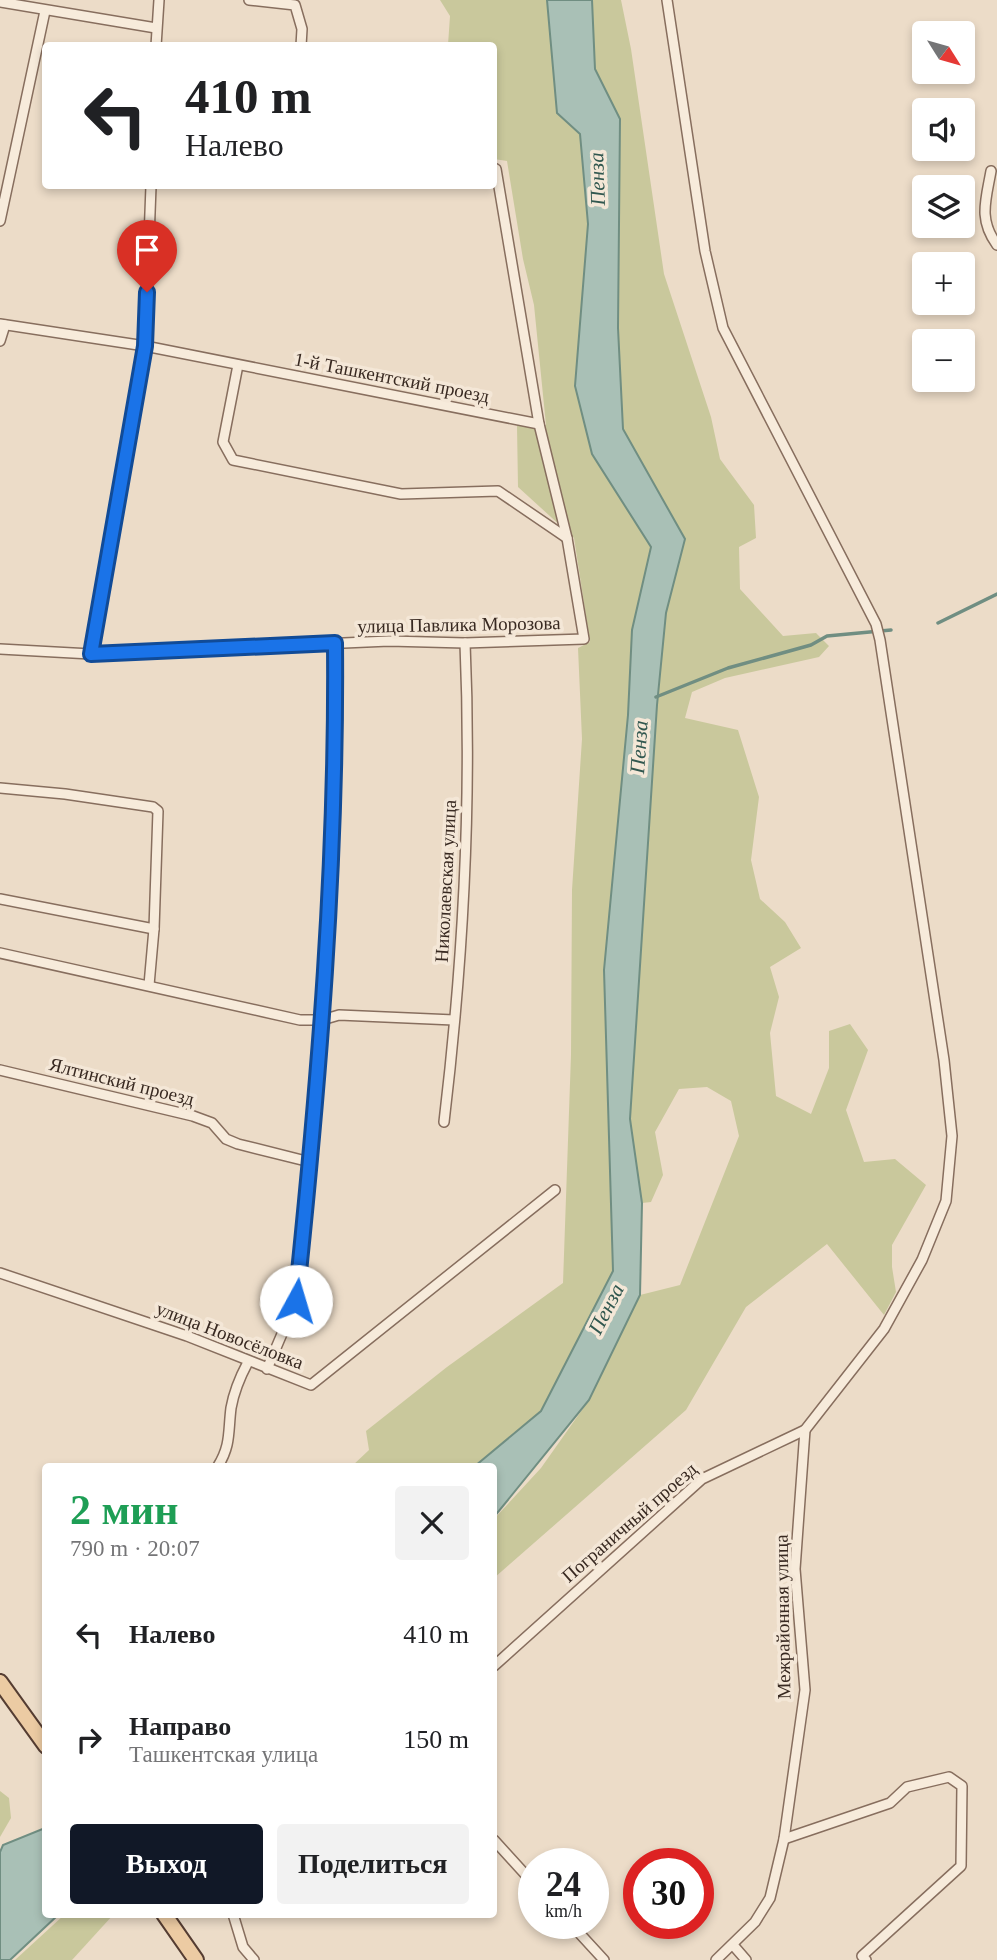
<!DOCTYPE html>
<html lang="ru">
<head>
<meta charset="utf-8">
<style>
  body { margin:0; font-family:Georgia,serif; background:#f2f2f2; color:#202124; height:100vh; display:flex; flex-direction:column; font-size:26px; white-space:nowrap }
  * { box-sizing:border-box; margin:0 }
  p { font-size:23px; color:#757577 }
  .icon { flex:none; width:38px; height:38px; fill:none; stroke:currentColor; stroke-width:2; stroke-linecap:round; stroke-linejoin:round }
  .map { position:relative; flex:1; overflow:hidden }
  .drawer { position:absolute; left:42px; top:1463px; width:455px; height:455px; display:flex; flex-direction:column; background:#fff; border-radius:7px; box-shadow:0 4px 10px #0003 }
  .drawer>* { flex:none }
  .hud { position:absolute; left:42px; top:42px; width:455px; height:147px; border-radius:7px; box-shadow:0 4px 10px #0003; background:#fff; color:#202124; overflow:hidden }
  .needle { width:46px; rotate:127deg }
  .controls { position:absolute; left:912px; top:21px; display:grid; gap:14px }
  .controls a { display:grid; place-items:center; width:63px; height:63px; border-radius:7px; background:#fff; box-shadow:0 4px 10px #0003; font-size:35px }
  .speed { position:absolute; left:518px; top:1848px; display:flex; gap:14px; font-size:35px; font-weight:700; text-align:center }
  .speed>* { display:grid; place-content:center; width:91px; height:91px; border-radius:50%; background:#fff; box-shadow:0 4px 10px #0003; line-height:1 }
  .speed small { font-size:18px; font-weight:400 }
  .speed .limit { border:10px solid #d22; background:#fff; color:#111 }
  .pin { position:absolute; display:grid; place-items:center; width:60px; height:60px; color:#fff; margin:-72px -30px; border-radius:50% 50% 50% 0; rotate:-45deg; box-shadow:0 0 7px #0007 }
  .pin .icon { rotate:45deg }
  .me { position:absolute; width:77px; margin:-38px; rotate:6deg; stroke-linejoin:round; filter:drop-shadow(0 0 5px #0008) }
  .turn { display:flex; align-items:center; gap:24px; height:147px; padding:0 28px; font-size:32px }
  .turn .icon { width:91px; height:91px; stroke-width:2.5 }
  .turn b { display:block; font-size:49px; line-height:60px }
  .round { display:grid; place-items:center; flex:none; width:74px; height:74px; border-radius:7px; background:#f2f2f2 }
  .headline { display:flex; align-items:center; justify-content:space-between; height:119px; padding:0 28px }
  h1 { font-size:42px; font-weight:700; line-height:52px; color:#1e9e55 }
  .primary-button { display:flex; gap:14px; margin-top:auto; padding:14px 28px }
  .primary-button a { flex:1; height:80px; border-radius:7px; background:#111827; color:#fff; font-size:28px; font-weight:700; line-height:80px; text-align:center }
  .primary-button a+a { background:#f2f2f2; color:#202124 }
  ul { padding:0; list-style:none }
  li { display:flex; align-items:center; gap:21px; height:105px; padding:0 28px }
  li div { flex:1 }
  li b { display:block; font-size:26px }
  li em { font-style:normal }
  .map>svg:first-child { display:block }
  .green { fill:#c9c89c }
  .water { fill:#a9c0b6; stroke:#708e82; stroke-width:2 }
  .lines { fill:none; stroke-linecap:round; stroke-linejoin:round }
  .stream { stroke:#708e82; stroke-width:3.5 }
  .street-casing { stroke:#876e5e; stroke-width:12 }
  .primary-casing { stroke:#553d32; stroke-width:18 }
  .street { stroke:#f7ebdb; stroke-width:9 }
  .primary { stroke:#eccba3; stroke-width:14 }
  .route-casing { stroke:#114b97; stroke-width:18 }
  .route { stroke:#1a73e8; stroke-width:12 }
  .labels { text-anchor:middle; stroke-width:7; stroke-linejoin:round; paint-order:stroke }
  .street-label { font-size:19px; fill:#382921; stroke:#f4e7d7 }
  .water-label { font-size:21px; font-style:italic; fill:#31574f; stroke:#f4e7d7 }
</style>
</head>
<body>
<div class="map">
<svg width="997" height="1960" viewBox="0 0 997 1960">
  <rect width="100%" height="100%" fill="#ecdcc8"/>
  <g class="green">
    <path d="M 440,0 L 547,0 L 557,113 L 580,134 L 588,224 L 575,386 L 592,454 L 651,546 L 632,630 L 628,715 L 604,970 L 613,1271 L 541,1411 L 475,1466 L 352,1466 L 369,1450 L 366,1431 L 447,1367 L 563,1283 L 571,1055 L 572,890 L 582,739 L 578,648 L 590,642 L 574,538 L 518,487 L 517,426 L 546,425 L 534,305 L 523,259 L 507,161 L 494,159 L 494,46 L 448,45 L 450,16 Z"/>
    <path d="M 592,0 L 621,0 L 631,49 L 664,274 L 711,417 L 720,459 L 754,505 L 756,538 L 739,547 L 740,589 L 783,636 L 816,633 L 829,646 L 819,657 L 725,678 L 692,692 L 685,718 L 738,730 L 759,797 L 751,860 L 760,899 L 785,922 L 801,948 L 770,967 L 779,997 L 770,1033 L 776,1096 L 811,1114 L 829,1068 L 829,1031 L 850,1024 L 868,1050 L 846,1110 L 864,1162 L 895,1159 L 926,1185 L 892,1245 L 892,1267 L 896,1292 L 884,1315 L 827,1244 L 746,1307 L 686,1410 L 494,1578 L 494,1519 L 541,1468 L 589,1400 L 640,1295 L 680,1285 L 739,1136 L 731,1101 L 707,1087 L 679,1089 L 655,1132 L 663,1175 L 651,1202 L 642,1203 L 630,1119 L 657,705 L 666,613 L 685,539 L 623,429 L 618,328 L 620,119 L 595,69 Z"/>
    <path d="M 0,1791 L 9,1798 L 11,1818 L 0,1837 Z"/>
    <path d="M 64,1915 L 113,1915 L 72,1960 L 15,1960 Z"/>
  </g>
  <g class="water">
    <path d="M 547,0 L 592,0 L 595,69 L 620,119 L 618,328 L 623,429 L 685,539 L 666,613 L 657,705 L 630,1119 L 642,1203 L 640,1295 L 589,1400 L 494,1517 L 494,1466 L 475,1466 L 541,1411 L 613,1271 L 604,970 L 628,715 L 632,630 L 651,547 L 592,454 L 575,386 L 588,224 L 580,134 L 557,113 Z"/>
    <path d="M 45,1828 L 46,1914 L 58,1915 L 10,1960 L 0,1960 L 0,1852 L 3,1845 Z"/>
  </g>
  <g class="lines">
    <g class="stream">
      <path d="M 938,623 L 997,594"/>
      <path d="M 656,697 L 728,668 L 811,645 L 827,636 L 891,630"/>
    </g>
    <g class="street-casing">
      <g id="street">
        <path d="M 249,0 L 295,5 L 302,29 L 301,46"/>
        <path d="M 0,2 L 156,28"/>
        <path d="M 156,46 L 159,0"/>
        <path d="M 991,171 C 986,200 978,219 997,245"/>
        <path d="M 0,221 L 45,11"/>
        <path d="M 0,324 L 145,346 L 539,424"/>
        <path d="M 0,341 L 5,325"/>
        <path d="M 238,365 L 223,442 L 233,460 L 401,494 L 498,491 L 567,538"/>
        <path d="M 0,649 L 91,654 L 389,641 L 465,643 L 584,639 L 567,538 L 539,424 L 496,169 L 494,168"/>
        <path d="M 91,654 L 145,346 L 151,186"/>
        <path d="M 0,788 L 65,794 L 153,807 L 158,811 L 154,929 L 149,985"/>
        <path d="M 0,899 L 154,929"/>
        <path d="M 0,953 L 300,1020 L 322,1020 L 339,1015 L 454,1020"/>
        <path d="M 0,1070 L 193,1116 L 212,1123 L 226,1139 L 238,1144 L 310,1162"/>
        <path d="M 444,1122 C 463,963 472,802 465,643"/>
        <path d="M 0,1273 L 187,1336 L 311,1385 L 555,1190"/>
        <path d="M 267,1369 L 296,1301 L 310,1162 L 327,965 L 332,870 L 335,643"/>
        <path d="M 218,1466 C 231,1445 228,1432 231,1408 C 234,1391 240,1377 248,1362"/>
        <path d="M 494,1666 L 702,1479 L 805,1430 L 884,1329 L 922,1260 L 946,1201 L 952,1136 L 944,1060 L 880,640 L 876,624 L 723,328 L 705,251 L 667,0"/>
        <path d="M 784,1839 L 890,1803 L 907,1787 L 949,1777 L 962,1786 L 961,1866 L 862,1956 L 866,1960"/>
        <path d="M 494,1840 L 534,1884"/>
        <path d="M 233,1914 L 243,1947 L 254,1960"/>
        <path d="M 570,1923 L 604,1960"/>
        <path d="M 733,1945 L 746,1960"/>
        <path d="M 716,1960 L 755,1922 L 770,1898 L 784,1839 L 805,1690 L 795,1569 L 805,1430"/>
      </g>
    </g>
    <g class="primary-casing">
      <g id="primary">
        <path d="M 0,1682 L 46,1746"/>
        <path d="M 164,1914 L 196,1960"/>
      </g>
    </g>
    <use href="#street" class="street"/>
    <use href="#primary" class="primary"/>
  </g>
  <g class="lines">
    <g class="route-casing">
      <path id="route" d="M 147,292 L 145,346 L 91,654 L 335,643 C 337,864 319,1081 296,1301"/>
    </g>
    <use href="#route" class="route"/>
  </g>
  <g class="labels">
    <g class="street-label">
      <text transform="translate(392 377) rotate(11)" y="7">1-й Ташкентский проезд</text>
      <text transform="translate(459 624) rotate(-1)" y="7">улица Павлика Морозова</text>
      <text transform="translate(445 881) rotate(-87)" y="7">Николаевская улица</text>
      <text transform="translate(122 1081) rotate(14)" y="7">Ялтинский проезд</text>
      <text transform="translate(230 1335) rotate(21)" y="7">улица Новосёловка</text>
      <text transform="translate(629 1522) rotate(-41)" y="7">Пограничный проезд</text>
      <text transform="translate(782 1617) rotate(-91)" y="7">Межрайонная улица</text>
    </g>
    <g class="water-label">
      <text transform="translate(597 179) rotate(-92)" y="7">Пенза</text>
      <text transform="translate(639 747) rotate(-86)" y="7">Пенза</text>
      <text transform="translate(606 1309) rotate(-63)" y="7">Пенза</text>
    </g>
  </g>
</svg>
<div class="controls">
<a><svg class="needle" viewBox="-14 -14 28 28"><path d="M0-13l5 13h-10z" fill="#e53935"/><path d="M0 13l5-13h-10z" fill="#757577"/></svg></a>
<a><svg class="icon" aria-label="sound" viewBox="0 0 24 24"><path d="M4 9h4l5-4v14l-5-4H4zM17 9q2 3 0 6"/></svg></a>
<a><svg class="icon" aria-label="layers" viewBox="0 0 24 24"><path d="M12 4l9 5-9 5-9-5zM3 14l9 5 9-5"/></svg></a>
<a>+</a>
<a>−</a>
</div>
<div class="speed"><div>24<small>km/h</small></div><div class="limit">30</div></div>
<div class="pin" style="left:147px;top:292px;background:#d93025"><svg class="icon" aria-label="arrive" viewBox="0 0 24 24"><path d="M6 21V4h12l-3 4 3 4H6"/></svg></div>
<svg class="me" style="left:296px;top:1301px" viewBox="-20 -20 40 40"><circle r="19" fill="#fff"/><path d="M0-13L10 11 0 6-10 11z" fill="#1a73e8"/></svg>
<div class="hud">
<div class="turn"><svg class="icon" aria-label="left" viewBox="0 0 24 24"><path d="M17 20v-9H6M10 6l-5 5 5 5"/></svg><div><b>410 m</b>Налево</div></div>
</div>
<section class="drawer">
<div class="headline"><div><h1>2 мин</h1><p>790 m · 20:07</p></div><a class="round"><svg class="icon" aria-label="close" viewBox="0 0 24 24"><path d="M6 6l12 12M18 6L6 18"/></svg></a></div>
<ul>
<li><svg class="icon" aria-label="left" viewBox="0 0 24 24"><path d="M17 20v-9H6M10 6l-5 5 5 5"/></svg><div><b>Налево</b></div><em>410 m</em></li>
<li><svg class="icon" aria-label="right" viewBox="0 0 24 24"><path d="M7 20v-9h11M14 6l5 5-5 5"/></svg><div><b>Направо</b><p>Ташкентская улица</p></div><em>150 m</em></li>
</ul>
<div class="primary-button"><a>Выход</a><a>Поделиться</a></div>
</section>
</div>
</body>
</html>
